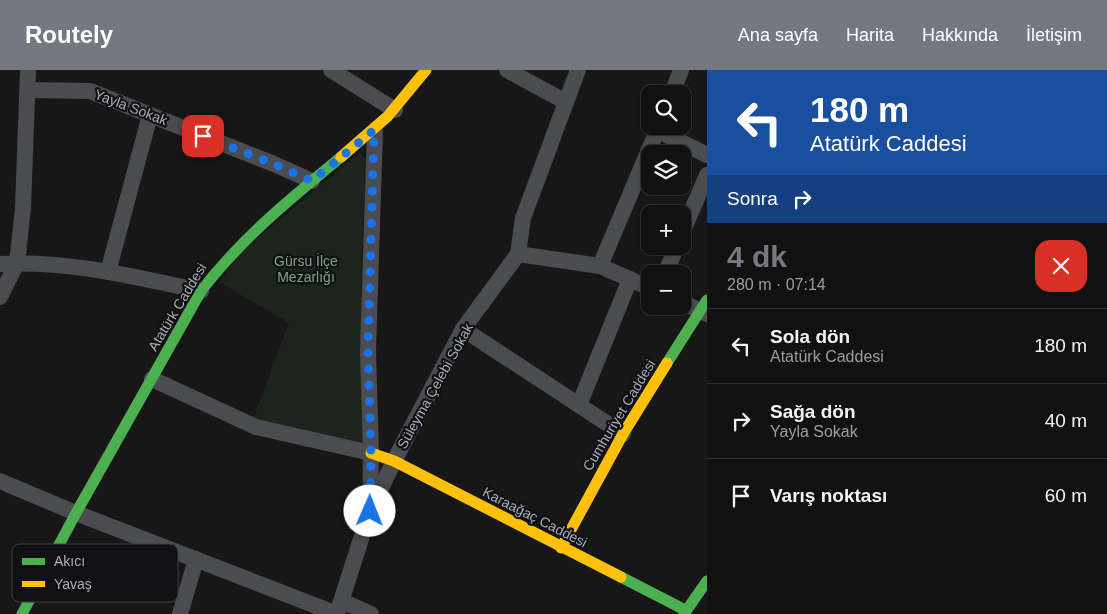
<!DOCTYPE html>
<html lang="tr">
<head>
<meta charset="utf-8">
<style>
  body { margin:0; font-family:Helvetica,sans-serif; background:#1e1f1f; color:#f1f3f6; height:100vh; display:flex; flex-direction:column; font-size:19px; white-space:nowrap }
  * { box-sizing:border-box; margin:0 }
  p { font-size:16px; color:#9c9d9f }
  .icon { flex:none; width:28px; height:28px; fill:none; stroke:currentColor; stroke-width:2; stroke-linecap:round; stroke-linejoin:round }
  .map { position:relative; flex:1; overflow:hidden }
  .side { display:flex; flex-direction:column; background:#111; width:400px }
  .side>* { flex:none }
  .guide { background:#1a4fa0; color:#fff; overflow:hidden }
  .controls { position:absolute; left:641px; top:15px; display:grid; gap:10px }
  .controls a { display:grid; place-items:center; width:50px; height:50px; border-radius:10px; background:#111; box-shadow:0 1px 4px #0004,0 0 0 1px #303131; font-size:25px }
  .pin { position:absolute; display:grid; place-items:center; width:42px; height:42px; color:#fff; margin:-21px; border-radius:10px; box-shadow:0 2px 8px #0006 }
  .me { position:absolute; width:55px; margin:-28px; rotate:1deg; stroke-linejoin:round; filter:drop-shadow(0 0 4px #0008) }
  .turn { display:flex; align-items:center; gap:18px; height:105px; padding:0 20px; font-size:22px }
  .turn .icon { width:65px; height:65px; stroke-width:2.5 }
  .turn b { display:block; font-size:35px; line-height:42px }
  .then { display:flex; align-items:center; height:48px; padding:0 20px; background:#0003; gap:10px; font-size:19px }
  .round { display:grid; place-items:center; flex:none; width:52px; height:52px; border-radius:15px; background:#1e1f1f }
  .overview { display:flex; align-items:center; justify-content:space-between; height:85px; padding:0 20px }
  h1 { font-size:30px; font-weight:700; line-height:38px; color:#757880 }
  ul { padding:0; list-style:none }
  li { display:flex; align-items:center; gap:15px; height:75px; padding:0 20px; border-top:1px solid #303131 }
  li div { flex:1 }
  li b { display:block; font-size:19px }
  li em { font-style:normal }
  header { display:flex; align-items:center; gap:30px; box-sizing:border-box; height:70px; padding:0 25px; background:#757880; color:#fff }
  header strong { font-size:24px }
  nav { display:flex; gap:28px; margin-inline-start:auto; font-size:18px }
  main { display:flex; flex:1; min-height:0 }
  .map>svg:first-child { display:block }
  .green { fill:#1d241e }
  .lines { fill:none; stroke-linecap:round; stroke-linejoin:round }
  .street { stroke:#4b4c50; stroke-width:16 }
  .fast { stroke:#4caf50; stroke-width:11 }
  .slow { stroke:#ffc107; stroke-width:11 }
  .route { stroke:#1a73e8; stroke-width:9; stroke-dasharray:0 16.2 }
  .labels { text-anchor:middle; stroke-width:4.5; stroke-linejoin:round; paint-order:stroke }
  .street-label { font-size:14px; fill:#a8adb8; stroke:#111113 }
  .park-label { font-size:14px; fill:#7fa381; stroke:#111113 }
  .key { fill:#111113; stroke:#3e4045; stroke-width:1 }
  .key-label { font-size:14px; fill:#a8adb8 }
</style>
</head>
<body>
<header>
<strong>Routely</strong>
<nav><a>Ana sayfa</a><a>Harita</a><a>Hakkında</a><a>İletişim</a></nav>
</header>
<main>
<div class="map">
<svg width="707" height="544" viewBox="0 0 707 544">
  <rect width="100%" height="100%" fill="#171717"/>
  <path class="green" d="M 360,82 L 366,90 L 361,200 L 363,373 L 253,349 L 289,253 L 219,212 L 241,182 Z"/>
  <g class="lines">
    <g class="street">
      <path d="M 331,0 L 395,40"/>
      <path d="M 507,0 L 566,32"/>
      <path d="M 28,20 L 90,21 L 274,94 L 312,111"/>
      <path d="M 672,24 L 681,0"/>
      <path d="M 657,60 L 707,85"/>
      <path d="M 682,163 L 707,105"/>
      <path d="M 518,184 L 600,196 L 650,218"/>
      <path d="M 0,194 C 68,190 135,207 201,221"/>
      <path d="M 600,196 L 659,56"/>
      <path d="M 108,202 L 150,45"/>
      <path d="M 665,204 L 677,176"/>
      <path d="M 0,227 L 17,193 L 23,138 L 28,0"/>
      <path d="M 682,232 L 707,244"/>
      <path d="M 463,259 L 623,364"/>
      <path d="M 152,309 L 256,357 L 371,383"/>
      <path d="M 579,335 L 630,209"/>
      <path d="M 0,411 L 76,443 L 337,544"/>
      <path d="M 370,441 L 394,391 L 463,259 L 518,184 L 523,148 L 578,0"/>
      <path d="M 342,531 L 371,544"/>
      <path d="M 180,544 L 196,489"/>
      <path d="M 337,544 L 370,441 L 371,383 L 368,280 L 375,60"/>
    </g>
    <g class="fast">
      <path d="M 667,293 L 707,230"/>
      <path d="M 621,507 L 685,540"/>
      <path d="M 22,544 L 76,443 L 201,221 C 242,168 290,129 341,87"/>
      <path d="M 684,544 L 707,511"/>
    </g>
    <g class="slow">
      <path d="M 341,87 L 388,46 L 426,0"/>
      <path d="M 371,383 L 394,391 L 621,507"/>
      <path d="M 561,478 L 623,364 L 667,293"/>
    </g>
  </g>
  <g class="lines">
    <path class="route" d="M 203,66 L 274,94 L 312,111 L 374,60 L 368,280 L 371,383 L 370,441"/>
  </g>
  <g class="labels">
    <g class="street-label">
      <text transform="translate(131 37) rotate(21)" y="5">Yayla Sokak</text>
      <text transform="translate(177 237) rotate(-59)" y="5">Atatürk Caddesi</text>
      <text transform="translate(435 316) rotate(-61)" y="5">Süleyma Çelebi Sokak</text>
      <text transform="translate(619 345) rotate(-59)" y="5">Cumhuriyet Caddesi</text>
      <text transform="translate(535 447) rotate(27)" y="5">Karaağaç Caddesi</text>
    </g>
    <g class="park-label">
      <text x="306" y="196">Gürsu İlçe<tspan x="306" dy="16">Mezarlığı</tspan></text>
    </g>
  </g>
  <rect x="12" y="474" width="166" height="58" rx="8" class="key"/>
  <rect x="22" y="488" width="23" height="7" fill="#4caf50"/>
  <rect x="22" y="511" width="23" height="6" fill="#ffc107"/>
  <g class="key-label">
    <text x="54" y="496">Akıcı</text>
    <text x="54" y="519">Yavaş</text>
  </g>
</svg>
<div class="controls">
<a><svg class="icon" aria-label="search" viewBox="0 0 24 24"><circle cx="10" cy="10" r="6"/><path d="M15 15l6 6"/></svg></a>
<a><svg class="icon" aria-label="layers" viewBox="0 0 24 24"><path d="M12 4l9 5-9 5-9-5zM3 14l9 5 9-5"/></svg></a>
<a>+</a>
<a>−</a>
</div>
<div class="pin" style="left:203px;top:66px;background:#d93025"><svg class="icon" aria-label="arrive" viewBox="0 0 24 24"><path d="M6 21V4h12l-3 4 3 4H6"/></svg></div>
<svg class="me" style="left:370px;top:441px" viewBox="-20 -20 40 40"><circle r="19" fill="#fff"/><path d="M0-13L10 11 0 6-10 11z" fill="#1a73e8"/></svg>
</div>
<section class="side">
<div class="guide">
<div class="turn"><svg class="icon" aria-label="left" viewBox="0 0 24 24"><path d="M17 20v-9H6M10 6l-5 5 5 5"/></svg><div><b>180 m</b>Atatürk Caddesi</div></div>
<div class="then">Sonra<svg class="icon" aria-label="right" viewBox="0 0 24 24"><path d="M7 20v-9h11M14 6l5 5-5 5"/></svg></div>
</div>
<div class="overview"><div><h1>4 dk</h1><p>280 m · 07:14</p></div><a class="round" style="background:#d93025;color:#fff"><svg class="icon" aria-label="close" viewBox="0 0 24 24"><path d="M6 6l12 12M18 6L6 18"/></svg></a></div>
<ul>
<li><svg class="icon" aria-label="left" viewBox="0 0 24 24"><path d="M17 20v-9H6M10 6l-5 5 5 5"/></svg><div><b>Sola dön</b><p>Atatürk Caddesi</p></div><em>180 m</em></li>
<li><svg class="icon" aria-label="right" viewBox="0 0 24 24"><path d="M7 20v-9h11M14 6l5 5-5 5"/></svg><div><b>Sağa dön</b><p>Yayla Sokak</p></div><em>40 m</em></li>
<li><svg class="icon" aria-label="arrive" viewBox="0 0 24 24"><path d="M6 21V4h12l-3 4 3 4H6"/></svg><div><b>Varış noktası</b></div><em>60 m</em></li>
</ul>
</section>
</main>
</body>
</html>
